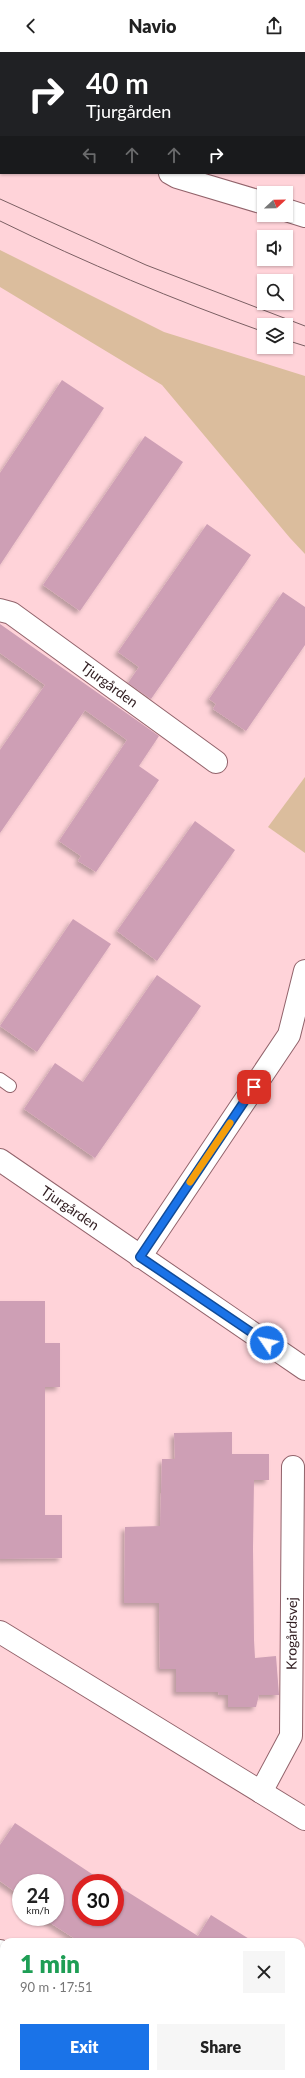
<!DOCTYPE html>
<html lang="en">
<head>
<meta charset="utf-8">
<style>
  body { margin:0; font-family:Lato,sans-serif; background:#f6f6f6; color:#222; height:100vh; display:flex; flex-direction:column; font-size:15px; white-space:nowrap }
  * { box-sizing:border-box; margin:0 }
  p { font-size:13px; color:#767676 }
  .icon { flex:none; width:22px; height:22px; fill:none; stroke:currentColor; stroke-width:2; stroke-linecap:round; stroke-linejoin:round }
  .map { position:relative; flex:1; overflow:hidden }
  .drawer { position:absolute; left:0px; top:1886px; width:305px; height:140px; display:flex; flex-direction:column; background:#fff; border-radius:12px 12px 0 0; box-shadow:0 1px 3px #0004 }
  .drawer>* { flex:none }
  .banner { position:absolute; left:0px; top:0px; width:305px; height:122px; box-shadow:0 1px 3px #0004; background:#202124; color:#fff; overflow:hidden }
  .needle { width:26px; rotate:68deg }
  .fabs { position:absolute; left:257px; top:134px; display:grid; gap:8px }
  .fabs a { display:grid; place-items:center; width:36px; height:36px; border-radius:0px; background:#fff; box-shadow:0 1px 3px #0004; font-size:20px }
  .speed { position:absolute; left:12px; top:1822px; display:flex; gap:8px; font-size:20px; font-weight:700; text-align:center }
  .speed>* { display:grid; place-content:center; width:52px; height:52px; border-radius:50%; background:#fff; box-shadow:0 1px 3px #0004; line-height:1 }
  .speed small { font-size:10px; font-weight:400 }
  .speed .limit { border:6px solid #d22; background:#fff; color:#111 }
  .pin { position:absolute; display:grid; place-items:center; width:34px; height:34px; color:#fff; margin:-17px; border-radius:8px; box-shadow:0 2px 6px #0006 }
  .me { position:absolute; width:44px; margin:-22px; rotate:304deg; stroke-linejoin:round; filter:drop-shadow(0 0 3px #0008) }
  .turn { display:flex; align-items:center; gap:14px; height:84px; padding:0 20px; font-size:18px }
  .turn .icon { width:52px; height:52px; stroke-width:2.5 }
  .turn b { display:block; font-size:28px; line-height:34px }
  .lanes { display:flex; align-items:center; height:38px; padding:0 20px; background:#0003; justify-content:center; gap:20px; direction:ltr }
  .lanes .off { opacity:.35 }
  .round { display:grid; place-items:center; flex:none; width:42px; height:42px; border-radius:0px; background:#f6f6f6 }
  .headline { display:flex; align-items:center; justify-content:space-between; height:68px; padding:0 20px }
  h1 { font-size:24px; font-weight:800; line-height:30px; color:#1e9e55 }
  .action { display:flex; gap:8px; margin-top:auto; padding:8px 20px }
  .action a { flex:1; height:46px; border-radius:0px; background:#1a73e8; color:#fff; font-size:16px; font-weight:800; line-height:46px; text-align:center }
  .action a+a { background:#f6f6f6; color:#222 }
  header { display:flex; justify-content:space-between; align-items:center; height:52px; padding:0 20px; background:#fff; font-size:18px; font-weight:800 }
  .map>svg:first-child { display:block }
  .green { fill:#dbbd9d }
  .building { fill:#ce9fb5; filter:url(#shadow) }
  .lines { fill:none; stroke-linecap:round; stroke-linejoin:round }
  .service-casing { stroke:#92636b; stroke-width:14 }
  .minor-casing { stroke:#92636b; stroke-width:24 }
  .service { stroke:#fff; stroke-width:12 }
  .minor { stroke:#fff; stroke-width:22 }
  .tram { stroke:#7b5f63; stroke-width:1 }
  .route-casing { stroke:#114b97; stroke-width:10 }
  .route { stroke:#1a73e8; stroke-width:7 }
  .slow { stroke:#f59e0b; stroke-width:7 }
  .labels { text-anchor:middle; stroke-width:3; stroke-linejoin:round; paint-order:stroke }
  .street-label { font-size:14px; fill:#342124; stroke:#fff }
</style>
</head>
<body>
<header><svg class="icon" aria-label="back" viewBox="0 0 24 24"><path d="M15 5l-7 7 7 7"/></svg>Navio<svg class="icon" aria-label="share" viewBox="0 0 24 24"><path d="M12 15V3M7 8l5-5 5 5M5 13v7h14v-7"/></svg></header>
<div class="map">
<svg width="305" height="2026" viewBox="0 0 305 2026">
  <defs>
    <filter id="shadow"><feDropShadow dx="-3.5" dy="3.5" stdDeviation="2" flood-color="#0004"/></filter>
  </defs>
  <rect width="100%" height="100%" fill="#ffd3d9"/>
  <g class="green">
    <path d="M 0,198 L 164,280 L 305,324 L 305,502 L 290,486 L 162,333 L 0,235 Z"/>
    <path d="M 305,725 L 305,801 L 268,775 Z"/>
  </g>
  <g class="building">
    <path d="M 62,328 L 104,356 L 0,513 L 0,421 Z"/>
    <path d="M 145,384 L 183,410 L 80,559 L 43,533 Z"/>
    <path d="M 207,472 L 251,503 L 151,647 L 128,631 L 139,615 L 118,600 Z"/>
    <path d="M 283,540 L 305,555 L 305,593 L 246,679 L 213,657 L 216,652 L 209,647 Z"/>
    <path d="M 0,572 L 159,684 L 139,714 L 159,728 L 96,820 L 78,809 L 81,804 L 59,789 L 127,688 L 85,658 L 0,781 L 0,698 L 45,633 L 0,601 Z"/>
    <path d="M 195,769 L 235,798 L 157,909 L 117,879 Z"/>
    <path d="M 73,867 L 111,892 L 37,1000 L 0,974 Z"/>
    <path d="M 157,923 L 201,954 L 95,1106 L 24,1057 L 55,1011 L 83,1030 Z"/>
    <path d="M 0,1249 L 45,1249 L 45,1291 L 60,1291 L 60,1335 L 45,1335 L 45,1463 L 62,1463 L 62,1506 L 0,1507 Z"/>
    <path d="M 232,1380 L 232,1402 L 269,1402 L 269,1428 L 254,1428 L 253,1496 L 254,1588 L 255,1606 L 276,1604 L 279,1643 L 259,1643 L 256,1655 L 228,1655 L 228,1643 L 219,1643 L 218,1640 L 176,1640 L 176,1617 L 160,1617 L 159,1551 L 124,1551 L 125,1475 L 160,1474 L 162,1407 L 175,1407 L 174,1381 Z"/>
    <path d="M 15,1771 L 101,1828 L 103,1824 L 114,1831 L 81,1831 L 81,1865 L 115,1865 L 115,1832 L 198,1884 L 211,1863 L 254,1890 L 80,1890 L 41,1865 L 55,1865 L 55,1831 L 21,1831 L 21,1844 L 0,1829 L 0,1793 Z"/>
  </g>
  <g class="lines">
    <g class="service-casing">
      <g id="service">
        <path d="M 304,8 L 305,8"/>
        <path d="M 0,1027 L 10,1034"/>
      </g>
    </g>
    <g class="minor-casing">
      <g id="minor">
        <path d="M 57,0 L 57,1"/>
        <path d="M 170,121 L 177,125 L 264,151"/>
        <path d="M 286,158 L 305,164"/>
        <path id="s1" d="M 0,558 L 11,561 L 216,710"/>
        <path id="s2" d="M 0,1108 L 305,1317"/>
        <path d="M 140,1205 L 289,983 L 305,919"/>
        <path d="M 0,1580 L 305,1767"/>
        <path id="s3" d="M 261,1740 L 291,1684 L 293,1415"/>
        <path d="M 0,1899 L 4,1902"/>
        <path d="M 184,2022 L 191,2026"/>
      </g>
    </g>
    <use href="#service" class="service"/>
    <use href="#minor" class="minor"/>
    <g class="tram">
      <path d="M 0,147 L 146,213 L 305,274"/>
      <path d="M 0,169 C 86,211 174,248 264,280"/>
      <path d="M 286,288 L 305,294"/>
    </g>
  </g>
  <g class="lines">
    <g class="route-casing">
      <path id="route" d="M 254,1035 L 140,1205 L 267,1291"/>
    </g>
    <use href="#route" class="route"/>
    <path class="slow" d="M 190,1130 L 230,1071"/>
  </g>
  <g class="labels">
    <g class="street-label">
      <text dy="5" stroke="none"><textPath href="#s1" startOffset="133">Tjurgården</textPath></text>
      <text dy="5" stroke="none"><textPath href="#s2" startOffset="85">Tjurgården</textPath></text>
      <text dy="5" stroke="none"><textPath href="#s3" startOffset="166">Krogårdsvej</textPath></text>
    </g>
  </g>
</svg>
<div class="fabs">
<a><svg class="needle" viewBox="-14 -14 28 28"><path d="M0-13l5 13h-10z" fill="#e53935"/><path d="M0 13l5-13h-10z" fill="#767676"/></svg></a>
<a><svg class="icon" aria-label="sound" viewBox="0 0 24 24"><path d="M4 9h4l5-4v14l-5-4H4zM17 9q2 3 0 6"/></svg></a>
<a><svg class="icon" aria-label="search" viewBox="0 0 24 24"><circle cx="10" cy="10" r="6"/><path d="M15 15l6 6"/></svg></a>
<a><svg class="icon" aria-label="layers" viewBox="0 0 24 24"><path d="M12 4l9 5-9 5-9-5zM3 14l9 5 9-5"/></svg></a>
</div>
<div class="speed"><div>24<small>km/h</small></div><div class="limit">30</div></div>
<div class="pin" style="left:254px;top:1035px;background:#d93025"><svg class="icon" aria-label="arrive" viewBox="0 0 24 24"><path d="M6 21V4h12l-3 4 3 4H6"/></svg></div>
<svg class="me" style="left:267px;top:1291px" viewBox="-20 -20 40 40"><circle r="17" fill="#1a73e8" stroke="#fff" stroke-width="3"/><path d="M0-11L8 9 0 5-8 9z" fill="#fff"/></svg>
<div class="banner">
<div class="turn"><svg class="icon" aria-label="right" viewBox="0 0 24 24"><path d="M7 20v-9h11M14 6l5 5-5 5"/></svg><div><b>40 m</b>Tjurgården</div></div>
<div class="lanes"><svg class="icon off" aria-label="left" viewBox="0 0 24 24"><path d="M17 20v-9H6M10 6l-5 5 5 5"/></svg><svg class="icon off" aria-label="ahead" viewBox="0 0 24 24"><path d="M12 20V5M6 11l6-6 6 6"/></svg><svg class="icon off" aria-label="ahead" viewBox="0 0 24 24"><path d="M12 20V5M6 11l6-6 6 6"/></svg><svg class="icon" aria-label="right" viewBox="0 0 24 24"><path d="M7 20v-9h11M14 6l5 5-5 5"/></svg></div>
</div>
<section class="drawer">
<div class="headline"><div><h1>1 min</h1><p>90 m · 17:51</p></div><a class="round"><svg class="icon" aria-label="close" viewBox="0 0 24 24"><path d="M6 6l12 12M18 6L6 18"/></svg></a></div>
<div class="action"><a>Exit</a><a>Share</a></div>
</section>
</div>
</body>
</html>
